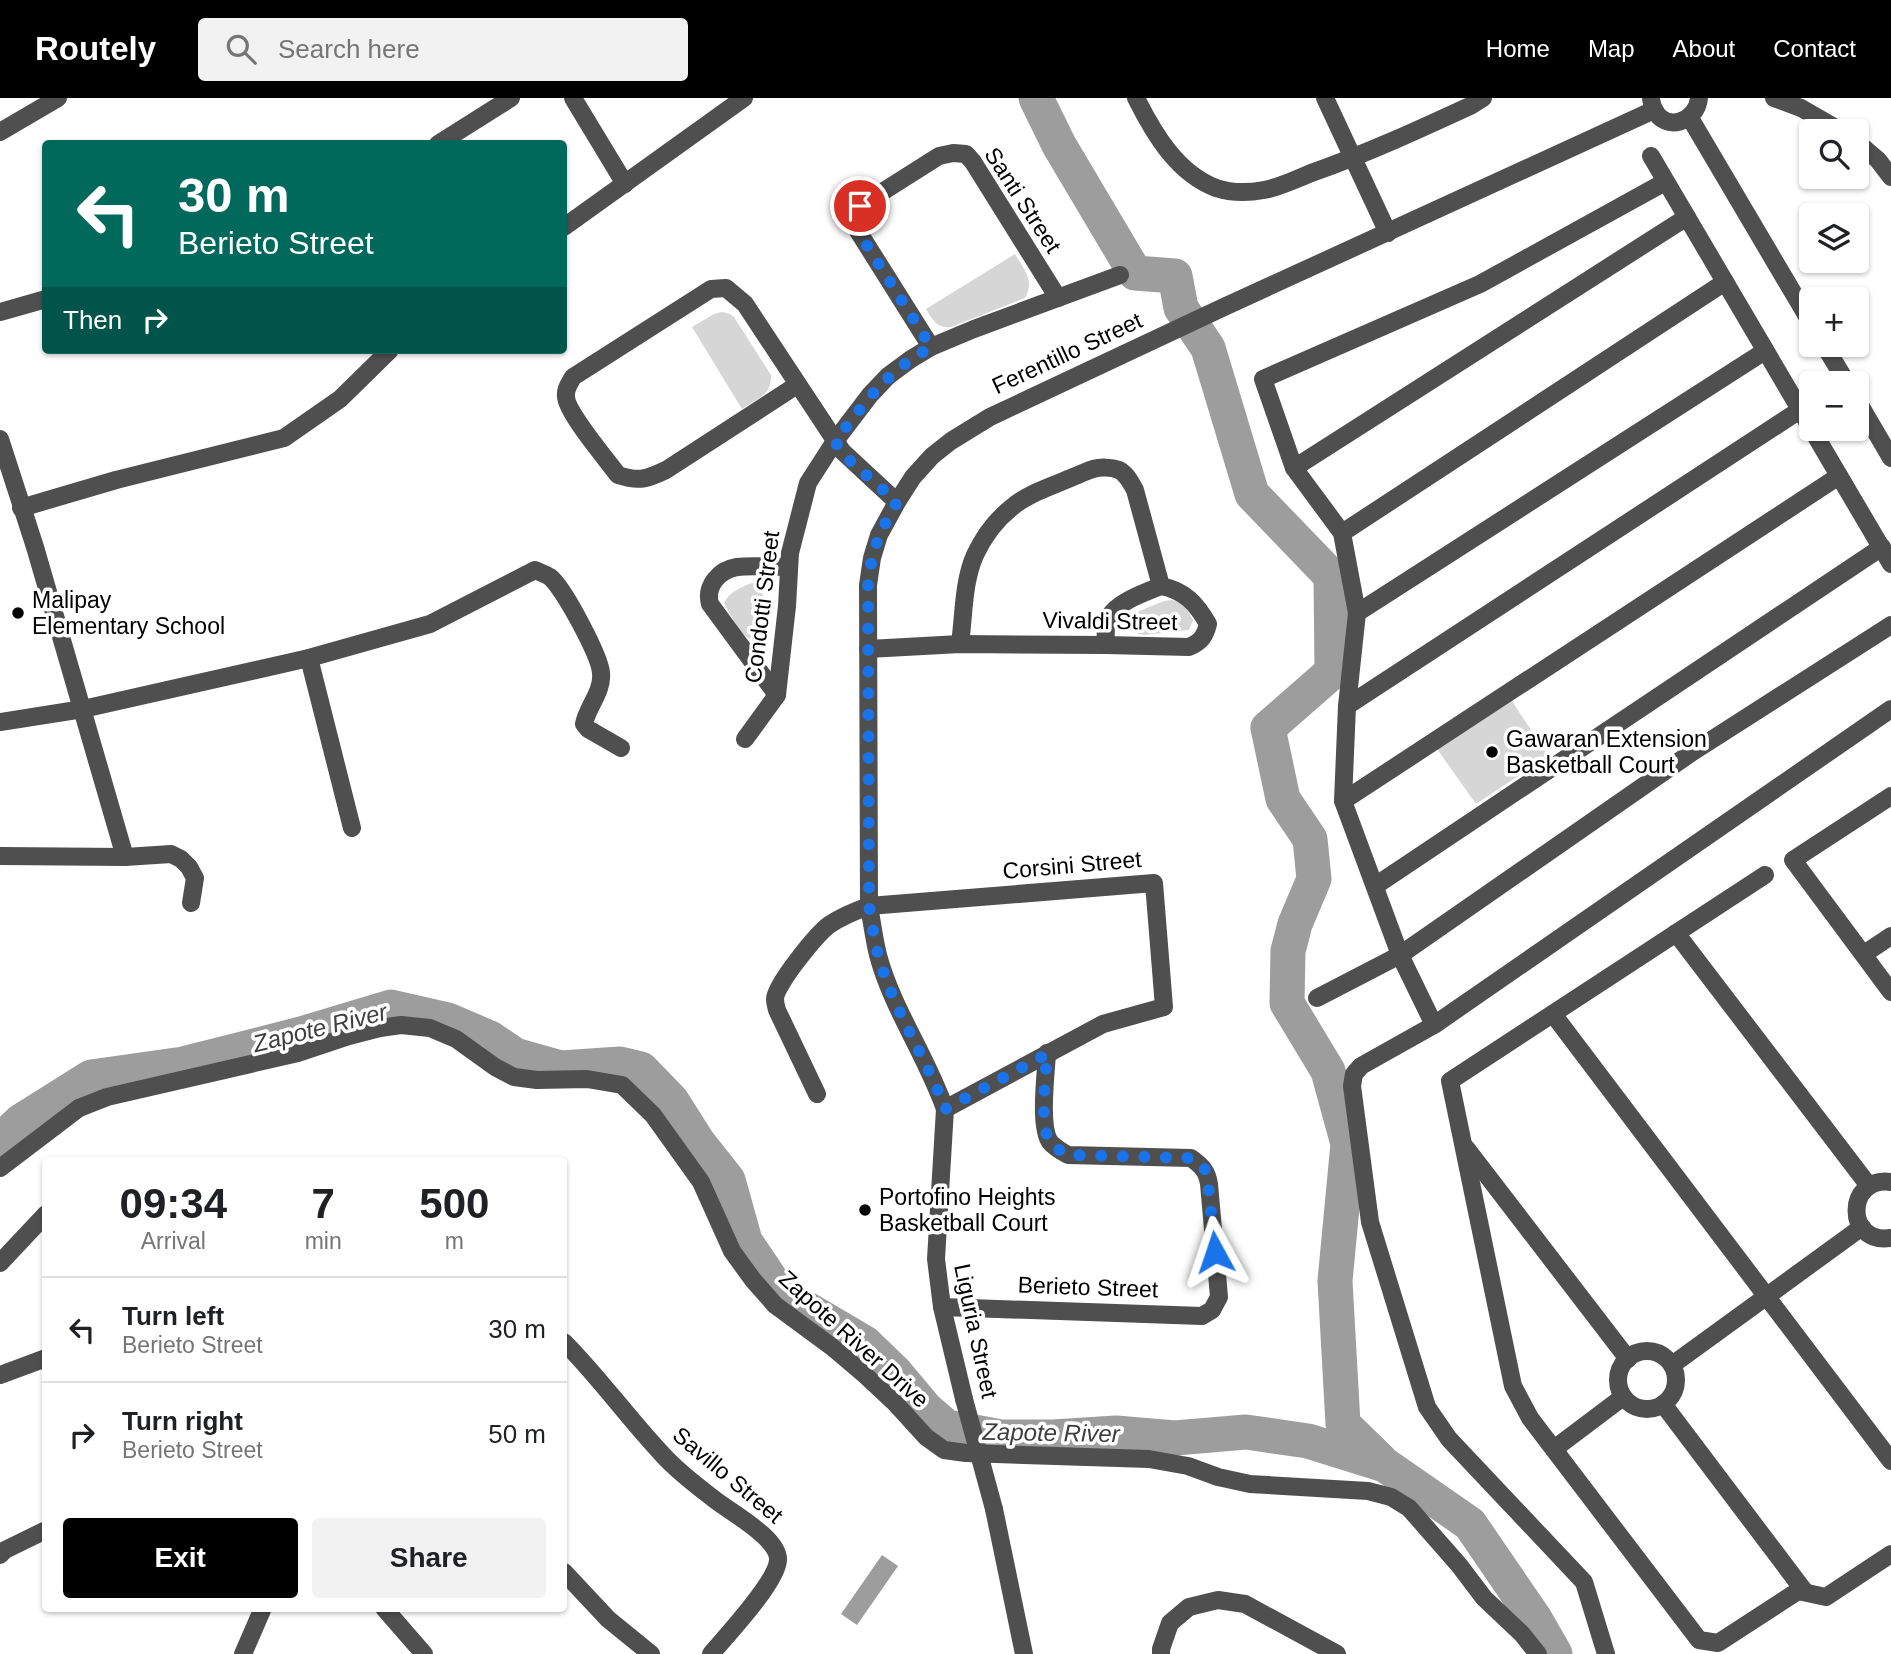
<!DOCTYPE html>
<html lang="en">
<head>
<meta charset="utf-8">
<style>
  body { margin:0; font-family:Helvetica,sans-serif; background:#f2f2f2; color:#202124; height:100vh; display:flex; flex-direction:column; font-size:26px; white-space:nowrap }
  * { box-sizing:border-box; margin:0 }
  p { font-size:23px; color:#757577 }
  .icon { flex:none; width:38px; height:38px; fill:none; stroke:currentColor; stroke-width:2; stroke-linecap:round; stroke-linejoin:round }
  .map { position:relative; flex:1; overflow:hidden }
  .sheet { position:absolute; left:42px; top:1059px; width:525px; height:455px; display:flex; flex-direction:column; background:#fff; border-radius:7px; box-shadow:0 2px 5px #0004 }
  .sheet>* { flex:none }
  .top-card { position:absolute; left:42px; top:42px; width:525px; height:214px; border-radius:7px; box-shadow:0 2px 5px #0004; background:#00695c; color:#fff; overflow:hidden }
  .buttons { position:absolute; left:1799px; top:21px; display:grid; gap:14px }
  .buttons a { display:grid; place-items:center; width:70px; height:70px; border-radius:7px; background:#fff; box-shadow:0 2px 5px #0004; font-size:35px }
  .pin { position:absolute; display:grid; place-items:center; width:60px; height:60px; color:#fff; margin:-30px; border:4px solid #fff; border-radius:50%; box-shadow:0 2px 7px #0007 }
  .me { position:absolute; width:77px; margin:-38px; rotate:355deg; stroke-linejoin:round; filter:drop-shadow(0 0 5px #0008) }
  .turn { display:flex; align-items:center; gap:24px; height:147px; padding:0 21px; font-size:32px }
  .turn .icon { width:91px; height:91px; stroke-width:2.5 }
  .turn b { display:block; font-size:49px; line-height:60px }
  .then { display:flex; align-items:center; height:66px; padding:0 21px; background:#0003; gap:14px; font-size:26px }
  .eta { display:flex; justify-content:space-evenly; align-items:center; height:119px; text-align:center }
  .eta b { font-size:42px; font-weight:700; line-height:49px }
  .action { display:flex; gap:14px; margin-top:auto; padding:14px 21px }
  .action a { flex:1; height:80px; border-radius:7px; background:#000; color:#fff; font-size:28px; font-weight:700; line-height:80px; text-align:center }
  .action a+a { background:#f2f2f2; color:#202124 }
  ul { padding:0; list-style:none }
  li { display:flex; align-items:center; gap:21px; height:105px; padding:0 21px; border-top:2px solid #e0e0e0 }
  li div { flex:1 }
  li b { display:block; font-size:26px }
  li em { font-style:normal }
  header { display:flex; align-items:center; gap:42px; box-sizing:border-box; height:98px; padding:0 35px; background:#000; color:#fff }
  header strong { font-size:33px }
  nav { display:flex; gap:38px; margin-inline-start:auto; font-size:24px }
  .search { width:490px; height:63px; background:#f2f2f2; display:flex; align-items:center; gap:18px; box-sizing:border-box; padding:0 24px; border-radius:7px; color:#757577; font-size:26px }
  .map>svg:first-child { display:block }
  .green { fill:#d6d6d6 }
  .water { fill:#9d9d9d }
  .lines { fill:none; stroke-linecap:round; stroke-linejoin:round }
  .river { stroke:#9d9d9d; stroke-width:35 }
  .minor { stroke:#4f4f4f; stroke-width:18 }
  .minor-bridge { stroke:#4f4f4f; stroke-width:18 }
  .route { stroke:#1a73e8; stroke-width:12; stroke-dasharray:0 21.6 }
  .poi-dot { fill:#000; stroke:#fff; stroke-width:2.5 }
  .labels { text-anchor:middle; stroke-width:7; stroke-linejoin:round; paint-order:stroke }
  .street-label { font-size:23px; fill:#000; stroke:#fff }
  .poi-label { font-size:23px; fill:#000; stroke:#fff; text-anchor:start }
  .water-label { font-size:24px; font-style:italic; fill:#3e3e3e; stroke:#fff }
</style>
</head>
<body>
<header>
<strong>Routely</strong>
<div class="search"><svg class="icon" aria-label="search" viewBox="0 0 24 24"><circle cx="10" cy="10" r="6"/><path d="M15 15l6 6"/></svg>Search here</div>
<nav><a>Home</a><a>Map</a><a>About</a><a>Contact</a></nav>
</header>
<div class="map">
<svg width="1891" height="1556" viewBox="0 0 1891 1556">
  <rect width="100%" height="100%" fill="#fff"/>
  <g class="green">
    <path d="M 1015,156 C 1024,171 1035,183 1025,200 L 951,229 C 937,231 932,221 926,211 Z"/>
    <path d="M 722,214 L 730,216 L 734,219 L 771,277 C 772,297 757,301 742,311 L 692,229 L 714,216 Z"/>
    <path d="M 752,485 C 769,490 765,519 762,534 C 758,538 753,543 747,539 C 741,536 727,511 724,505 C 729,494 741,489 752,485 Z"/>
    <path d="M 1172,502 L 1183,505 L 1193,522 L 1189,532 L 1144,537 L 1131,534 C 1127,527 1126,523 1132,516 L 1164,503 Z"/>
    <path d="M 1512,603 L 1548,658 L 1476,706 L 1437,651 Z"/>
  </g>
  <path class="water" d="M 882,1457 L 898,1468 L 857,1527 L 841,1516 Z"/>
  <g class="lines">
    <g class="river">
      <path d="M 1036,0 L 1059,47 L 1135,175 L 1175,178 L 1181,210 L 1208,250 L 1252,396 L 1331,478 L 1332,574 L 1268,630 L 1283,701 L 1310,741 L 1314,781 L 1295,826 L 1288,853 L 1287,905 L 1328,973 L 1348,1046 L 1335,1183 L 1343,1326 L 1380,1362"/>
      <path d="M 0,1043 L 21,1023 L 91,979 L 183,966 L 301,936 L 391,909 L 448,922 L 490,940 L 515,957 L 561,970 L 620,966 L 641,971 L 672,1003 L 698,1044 L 728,1082 L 745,1143 L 780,1195 L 865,1245 L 895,1274 L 926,1311 L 947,1329 L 1001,1339 L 1053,1339 L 1116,1335 L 1175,1340 L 1246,1334 L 1308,1343 L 1385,1367 L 1470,1426 L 1535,1521 L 1555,1556"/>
    </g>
    <g class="minor">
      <path d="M 573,0 L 625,86"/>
      <path d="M 1136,0 C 1154,36 1177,75 1216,90 C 1231,95 1248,95 1264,92 C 1281,89 1298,80 1314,74 C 1368,55 1420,31 1472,7 L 1483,0"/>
      <path d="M 1325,0 L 1388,135"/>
      <path d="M 1651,0 C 1651,1 1653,11 1654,11 C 1665,35 1697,24 1699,0"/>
      <path d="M 1774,0 L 1801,10 L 1841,33"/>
      <path d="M 1690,20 L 1811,225"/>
      <path d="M 0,34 L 58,0"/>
      <path d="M 1857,44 L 1878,62 L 1891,79"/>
      <path d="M 438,46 L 511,0"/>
      <path d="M 1651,58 L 1891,466"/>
      <path d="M 564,129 L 744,0"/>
      <path d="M 0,214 L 46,201"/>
      <path d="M 1824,247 L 1847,285"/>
      <path d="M 931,249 L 858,133 C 853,118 856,111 868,103 L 939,58 L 953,55 L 966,56 L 973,64 L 1058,200"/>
      <path d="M 797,287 L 666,372 C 647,381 639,384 618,377 C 607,362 567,315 566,299 C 565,291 569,286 573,279 L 711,191 L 726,190 L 745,206 L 842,353 L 897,404"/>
      <path d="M 1857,302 L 1891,360"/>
      <path d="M 0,341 L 35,449 L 125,759"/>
      <path d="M 1294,370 L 1687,119"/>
      <path d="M 21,410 L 116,382 L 284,340 L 340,301 L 390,252"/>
      <path d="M 1342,435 L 1725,184"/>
      <path d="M 1357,515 L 1765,253"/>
      <path d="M 960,546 C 964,517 963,484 975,457 C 983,440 996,422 1011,410 C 1027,396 1048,390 1068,381 C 1076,378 1084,374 1093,371 C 1100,369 1111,369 1119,372 C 1127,376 1131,385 1135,392 L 1161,488"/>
      <path d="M 1106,547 C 1106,538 1104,527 1109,519 C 1117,504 1146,494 1161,488"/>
      <path d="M 868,551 L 960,546 L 1106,547 L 1189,549 C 1201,544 1205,538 1208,526 C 1196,505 1185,493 1161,488"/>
      <path d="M 309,560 L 352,730"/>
      <path d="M 777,597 L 710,506 C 705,488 719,472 737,469 C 753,467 772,469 789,469"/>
      <path d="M 1347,608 L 1800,312"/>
      <path d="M 0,624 L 83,611 L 309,560 L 430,526 L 535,472 C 539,474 545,476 550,479 C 563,489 600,558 601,575 C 603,594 587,609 584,626 L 588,631 L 621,650"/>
      <path d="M 745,641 L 777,597 L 787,508 L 790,455 L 808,385 L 835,343 L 870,297 L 888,278 L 911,261 L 931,249 L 974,231 L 1120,177"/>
      <path d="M 1891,698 L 1793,762 L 1891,894"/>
      <path d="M 1343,703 L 1839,378"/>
      <path d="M 0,758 L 125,759 L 171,756 L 181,761 L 189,769 L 195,780 L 191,805"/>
      <path d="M 1765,777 L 1450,983 L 1513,1288 L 1530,1320 L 1699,1542 L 1718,1545 L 1798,1493 L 1826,1499 L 1891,1456"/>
      <path d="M 1375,788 L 1882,449"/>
      <path d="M 1676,835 L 1869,1088"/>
      <path d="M 1864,856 L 1891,838"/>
      <path d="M 1317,900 L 1400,857 L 1691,655 L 1891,527"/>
      <path d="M 1553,916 L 1891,1363"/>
      <path d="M 1434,927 L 1400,857 L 1343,703 L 1347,608 L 1357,515 L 1342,435 L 1294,370 L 1263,281 L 1480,186 L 1665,84"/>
      <path d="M 817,996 L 777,912 C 776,908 775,905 775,901 C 775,887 817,836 829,827 C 842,818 855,813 869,808 L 1154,785 L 1164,909 L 1103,926 L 945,1011"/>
      <path d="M 1466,1050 L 1628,1261"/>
      <path d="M 0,1070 L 79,1010 L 107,999 L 298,955 L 349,938 L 380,930 L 401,927 L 430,930 L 456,941 L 495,969 L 514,979 L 537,982 L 587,981 L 622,987 L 653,1017 L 701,1084 L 732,1153 L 753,1182 L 775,1207 L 832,1249 L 865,1277 L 895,1305 L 926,1339 L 944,1352 L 966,1355 L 1149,1361 L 1188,1368 L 1218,1379 L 1250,1386 L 1368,1393 L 1391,1399 L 1409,1410 L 1459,1467 L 1484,1500 L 1522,1536 L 1538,1556"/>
      <path d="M 1891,1084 C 1845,1078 1845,1147 1891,1140"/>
      <path d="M 0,1165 L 46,1116"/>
      <path d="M 942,1209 L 1202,1218 L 1212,1212 L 1219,1199 L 1209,1086 C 1207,1073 1202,1068 1191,1060 L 1068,1057 C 1061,1053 1055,1050 1050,1044 C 1039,1028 1046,976 1047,955"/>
      <path d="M 564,1244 C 599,1279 628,1320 662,1356 C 677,1373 697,1388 714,1401 C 730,1414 779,1440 778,1462 C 777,1484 727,1537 711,1556"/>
      <circle cx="1647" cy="1282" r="29"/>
      <path d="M 1672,1267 L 1862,1129"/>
      <path d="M 0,1277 L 46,1260"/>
      <path d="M 964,1301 L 942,1209 L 936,1161 L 945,1011 C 927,959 892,910 878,857 C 874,841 872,824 869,808 L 868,487 L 872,460 L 879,437 L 897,404 L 913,379 L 932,358 L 951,343 L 990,319 L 1224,209 L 1654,12"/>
      <path d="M 1663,1306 L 1805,1494"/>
      <path d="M 1554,1351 L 1623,1299"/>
      <path d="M 994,1411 L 1024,1556"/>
      <path d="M 0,1457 L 5,1452 L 46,1432"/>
      <path d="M 564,1474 L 608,1521 L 651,1556"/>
      <path d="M 384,1510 L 424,1556"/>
      <path d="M 243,1556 L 263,1510"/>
      <path d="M 1161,1556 L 1161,1551 L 1170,1525 L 1189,1509 L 1218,1502 L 1245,1506 L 1337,1556"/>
      <path d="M 1606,1556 L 1584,1484 L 1449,1341 L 1427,1309 L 1370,1124 L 1352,988 L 1354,976 L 1361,968 L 1434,927 L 1891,611"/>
    </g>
    <path class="minor-bridge" d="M 964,1301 L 994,1411"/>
  </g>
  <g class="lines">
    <path class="route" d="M 860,108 C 854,117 855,123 858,133 L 931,249 C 885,275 866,303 835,344 L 849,362 L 897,404 L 879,437 L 872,460 L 868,487 L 869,808 C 872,824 874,841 878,856 C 892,910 926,959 945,1011 L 1047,956 C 1046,976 1039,1028 1050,1044 C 1055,1050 1061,1053 1068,1057 L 1191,1060 L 1202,1067 L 1207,1075 L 1215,1154"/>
  </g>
  <g class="poi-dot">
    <circle cx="18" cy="515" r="7"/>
    <circle cx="1492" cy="654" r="7"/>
    <circle cx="865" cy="1112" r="7"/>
  </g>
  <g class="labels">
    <g class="street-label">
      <text transform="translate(1023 102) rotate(57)" y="8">Santi Street</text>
      <text transform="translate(1067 255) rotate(-25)" y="8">Ferentillo Street</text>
      <text transform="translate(762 509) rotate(-83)" y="8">Condotti Street</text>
      <text transform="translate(1110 523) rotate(1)" y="8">Vivaldi Street</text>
      <text transform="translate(1072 767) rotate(-5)" y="8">Corsini Street</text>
      <text transform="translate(1088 1189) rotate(2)" y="8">Berieto Street</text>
      <text transform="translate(976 1233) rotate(78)" y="8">Liguria Street</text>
      <text transform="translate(854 1241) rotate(42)" y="8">Zapote River Drive</text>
      <text transform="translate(728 1377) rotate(40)" y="8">Savillo Street</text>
    </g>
    <g class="poi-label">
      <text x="32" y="510">Malipay<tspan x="32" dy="26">Elementary School</tspan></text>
      <text x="1506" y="649">Gawaran Extension<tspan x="1506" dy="26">Basketball Court</tspan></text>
      <text x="879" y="1107">Portofino Heights<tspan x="879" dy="26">Basketball Court</tspan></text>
    </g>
    <g class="water-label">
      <text transform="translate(320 930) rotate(-14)" y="8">Zapote River</text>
      <text transform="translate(1051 1335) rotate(1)" y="8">Zapote River</text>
    </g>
  </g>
</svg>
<div class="buttons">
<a><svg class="icon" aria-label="search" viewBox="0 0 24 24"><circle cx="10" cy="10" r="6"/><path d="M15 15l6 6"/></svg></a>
<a><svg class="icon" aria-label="layers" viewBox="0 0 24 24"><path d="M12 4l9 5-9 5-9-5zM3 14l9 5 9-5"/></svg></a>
<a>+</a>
<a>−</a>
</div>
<div class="pin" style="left:860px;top:108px;background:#d93025"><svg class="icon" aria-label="arrive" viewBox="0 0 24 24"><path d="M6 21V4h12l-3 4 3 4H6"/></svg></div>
<svg class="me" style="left:1215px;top:1154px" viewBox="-20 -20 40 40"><path d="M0-17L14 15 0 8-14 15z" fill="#1a73e8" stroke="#fff" stroke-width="4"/></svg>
<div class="top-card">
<div class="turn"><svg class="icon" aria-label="left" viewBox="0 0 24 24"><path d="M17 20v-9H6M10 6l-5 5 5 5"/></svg><div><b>30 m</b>Berieto Street</div></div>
<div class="then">Then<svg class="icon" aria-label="right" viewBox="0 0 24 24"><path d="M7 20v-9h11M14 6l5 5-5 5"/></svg></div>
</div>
<section class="sheet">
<div class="eta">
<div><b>09:34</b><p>Arrival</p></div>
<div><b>7</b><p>min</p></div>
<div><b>500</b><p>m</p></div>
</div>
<ul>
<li><svg class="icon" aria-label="left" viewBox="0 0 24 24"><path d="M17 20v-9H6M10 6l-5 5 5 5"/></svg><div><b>Turn left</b><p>Berieto Street</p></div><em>30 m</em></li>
<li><svg class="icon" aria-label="right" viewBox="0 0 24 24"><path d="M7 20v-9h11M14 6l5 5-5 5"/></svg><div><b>Turn right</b><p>Berieto Street</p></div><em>50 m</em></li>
</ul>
<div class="action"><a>Exit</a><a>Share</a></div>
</section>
</div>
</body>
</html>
